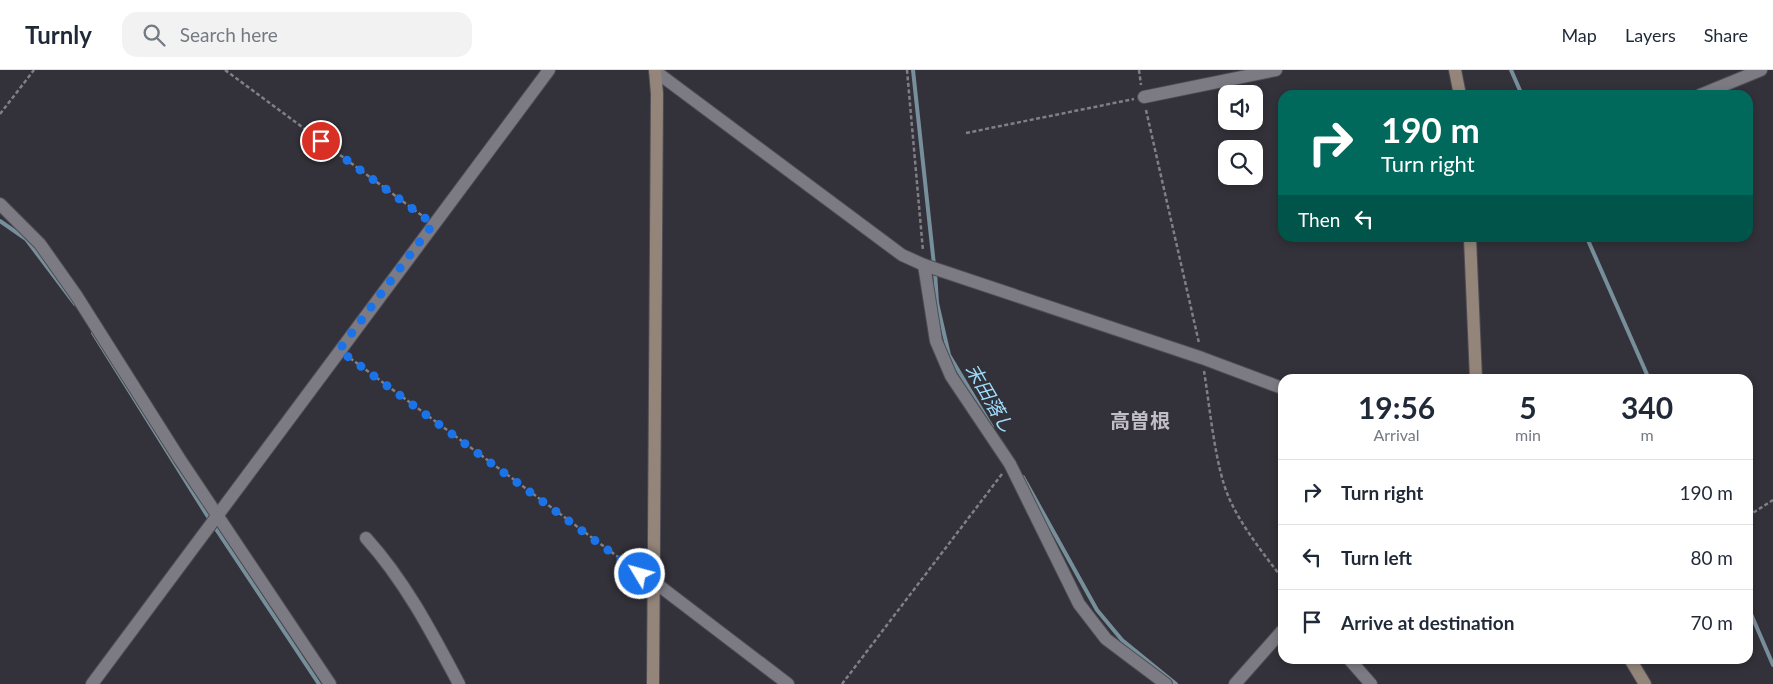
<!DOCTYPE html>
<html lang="en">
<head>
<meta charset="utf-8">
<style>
  body { margin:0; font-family:Lato,"Noto Sans JP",sans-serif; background:#f2f2f3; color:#1f2937; height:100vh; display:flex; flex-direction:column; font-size:19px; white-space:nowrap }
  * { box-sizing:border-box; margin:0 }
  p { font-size:16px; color:#747a83 }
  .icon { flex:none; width:28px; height:28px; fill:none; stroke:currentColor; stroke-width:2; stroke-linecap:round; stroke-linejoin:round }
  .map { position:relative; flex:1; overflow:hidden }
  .panel { position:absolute; left:1278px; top:304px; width:475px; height:290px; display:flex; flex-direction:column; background:#fff; border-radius:15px; box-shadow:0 2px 8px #0003 }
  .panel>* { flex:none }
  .top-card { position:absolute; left:1278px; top:20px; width:475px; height:152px; border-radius:15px; box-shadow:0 2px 8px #0003; background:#00695c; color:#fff; overflow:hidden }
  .tools { position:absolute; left:1218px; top:15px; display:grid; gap:10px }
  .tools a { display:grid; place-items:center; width:45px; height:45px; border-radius:10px; background:#fff; box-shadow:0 2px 8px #0003; font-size:25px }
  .pin { position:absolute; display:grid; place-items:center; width:42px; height:42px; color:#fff; margin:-21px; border:2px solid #fff; border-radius:50%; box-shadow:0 1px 5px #0007 }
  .me { position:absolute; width:55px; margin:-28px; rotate:307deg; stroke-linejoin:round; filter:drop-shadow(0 0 4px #0008) }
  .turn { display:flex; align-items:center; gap:18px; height:105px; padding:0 20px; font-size:22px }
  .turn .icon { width:65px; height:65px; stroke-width:2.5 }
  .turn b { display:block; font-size:35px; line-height:42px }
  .then { display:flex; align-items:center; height:48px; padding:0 20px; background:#0003; gap:10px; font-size:19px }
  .eta { display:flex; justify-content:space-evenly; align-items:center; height:85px; text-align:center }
  .eta b { font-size:30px; font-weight:700; line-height:35px }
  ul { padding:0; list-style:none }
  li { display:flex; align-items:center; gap:15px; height:65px; padding:0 20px; border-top:1px solid #e0e1e3 }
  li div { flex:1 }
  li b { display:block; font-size:19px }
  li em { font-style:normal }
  header { display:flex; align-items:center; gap:30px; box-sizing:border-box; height:70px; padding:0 25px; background:#fff; border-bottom:1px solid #e0e1e3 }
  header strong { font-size:24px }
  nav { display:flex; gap:28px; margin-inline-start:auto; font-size:18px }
  .search { width:350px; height:45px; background:#f2f2f3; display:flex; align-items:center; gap:12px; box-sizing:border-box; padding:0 18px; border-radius:15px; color:#747a83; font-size:19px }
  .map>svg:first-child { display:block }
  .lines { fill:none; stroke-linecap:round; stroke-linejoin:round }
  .stream { stroke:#778e9b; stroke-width:4 }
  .street-casing { stroke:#4f4d53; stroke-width:14 }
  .secondary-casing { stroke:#4f4d53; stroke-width:14 }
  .path { stroke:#817f86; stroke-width:2.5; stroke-dasharray:4 2.5; stroke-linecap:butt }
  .street { stroke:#7c7a83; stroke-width:12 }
  .secondary { stroke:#94857a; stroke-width:12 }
  .route { stroke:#1a73e8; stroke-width:9; stroke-dasharray:0 16.2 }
  .labels { text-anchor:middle; stroke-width:4; stroke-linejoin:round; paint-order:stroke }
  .water-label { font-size:19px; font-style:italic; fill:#9dddfb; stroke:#333139 }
  .quarter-label { font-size:20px; font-weight:bold; fill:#c1bec8; stroke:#333139 }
</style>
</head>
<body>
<header>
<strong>Turnly</strong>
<div class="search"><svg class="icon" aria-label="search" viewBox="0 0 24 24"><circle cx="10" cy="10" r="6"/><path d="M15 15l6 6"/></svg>Search here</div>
<nav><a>Map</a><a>Layers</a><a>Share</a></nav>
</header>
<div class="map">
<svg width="1773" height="614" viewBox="0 0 1773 614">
  <rect width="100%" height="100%" fill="#333139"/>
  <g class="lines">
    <g class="stream">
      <path d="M 913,0 L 934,195"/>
      <path d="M 1511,0 L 1522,25"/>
      <path d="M 0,151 L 26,169 L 75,234"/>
      <path d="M 1587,168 L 1649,309"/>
      <path d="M 935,202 L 937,233 L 949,285 L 992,357"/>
      <path d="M 93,263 L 210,450"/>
      <path d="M 1023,407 L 1097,540 L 1122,570 L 1176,614"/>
      <path d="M 214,456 L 319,614"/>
      <path d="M 1748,537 L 1773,595"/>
    </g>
    <g class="street-casing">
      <g id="street">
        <path d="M 655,1 L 902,185 L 924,195 L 1202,288 L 1282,318"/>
        <path d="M 1700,25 L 1761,0"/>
        <path d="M 1144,27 L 1276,0"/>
        <path d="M 0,134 L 40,174 L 76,225 L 179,388 L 330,614"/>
        <path d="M 924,195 L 936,271 L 951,306 L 1010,394 L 1079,534 L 1106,569 L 1166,614"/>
        <path d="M 366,468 C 405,511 432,563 459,614"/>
        <path d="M 653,511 L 788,614"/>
        <path d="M 1349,589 L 1371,614"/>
        <path d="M 92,614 L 549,0"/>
        <path d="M 1235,614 L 1282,561"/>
      </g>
    </g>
    <g class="secondary-casing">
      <g id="secondary">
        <path d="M 1455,0 L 1460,25"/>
        <path d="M 1470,168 L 1476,309"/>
        <path d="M 1630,589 L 1645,614"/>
        <path d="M 653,614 L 657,24 L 655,0"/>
      </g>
    </g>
    <g class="path">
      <path d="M 225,0 L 424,147"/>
      <path d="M 907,0 L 923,181"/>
      <path d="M 1139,0 L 1141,15"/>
      <path d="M 1146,40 L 1199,273"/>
      <path d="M 0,44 L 34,0"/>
      <path d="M 966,63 L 1134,29"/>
      <path d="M 350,288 L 641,504"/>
      <path d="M 1204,301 C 1210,338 1215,396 1229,428 C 1242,457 1263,483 1282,508"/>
      <path d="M 1748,446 L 1773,430"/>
      <path d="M 842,614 L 1002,404"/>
    </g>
    <use href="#street" class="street"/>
    <use href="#secondary" class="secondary"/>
  </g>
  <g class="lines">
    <path class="route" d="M 321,71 L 433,154 L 339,280 L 640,504"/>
  </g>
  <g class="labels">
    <g class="water-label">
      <text transform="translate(990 328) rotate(60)" y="7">末田落し</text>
    </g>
    <g class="quarter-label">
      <text x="1140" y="358">高曽根</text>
    </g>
  </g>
</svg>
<div class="tools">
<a><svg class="icon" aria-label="sound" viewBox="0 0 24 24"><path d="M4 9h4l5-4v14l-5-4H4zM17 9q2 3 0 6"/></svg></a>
<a><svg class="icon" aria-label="search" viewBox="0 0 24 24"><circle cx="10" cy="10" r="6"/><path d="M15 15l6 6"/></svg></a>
</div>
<div class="pin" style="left:321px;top:71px;background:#d93025"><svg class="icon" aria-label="arrive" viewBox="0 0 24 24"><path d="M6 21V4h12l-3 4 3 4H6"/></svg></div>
<svg class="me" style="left:640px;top:504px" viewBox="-20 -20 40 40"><circle r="17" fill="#1a73e8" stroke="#fff" stroke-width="3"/><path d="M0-11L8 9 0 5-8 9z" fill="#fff"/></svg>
<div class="top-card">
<div class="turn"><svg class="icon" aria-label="right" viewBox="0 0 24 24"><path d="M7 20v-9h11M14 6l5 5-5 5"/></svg><div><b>190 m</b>Turn right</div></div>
<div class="then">Then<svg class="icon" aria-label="left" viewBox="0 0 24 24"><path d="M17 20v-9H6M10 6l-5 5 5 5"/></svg></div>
</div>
<section class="panel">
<div class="eta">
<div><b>19:56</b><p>Arrival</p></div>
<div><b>5</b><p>min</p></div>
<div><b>340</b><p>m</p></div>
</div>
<ul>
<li><svg class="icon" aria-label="right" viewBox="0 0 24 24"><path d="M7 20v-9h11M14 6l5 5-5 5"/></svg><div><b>Turn right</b></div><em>190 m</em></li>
<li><svg class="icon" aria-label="left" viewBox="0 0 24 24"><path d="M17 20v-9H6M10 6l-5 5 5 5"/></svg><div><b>Turn left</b></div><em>80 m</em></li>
<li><svg class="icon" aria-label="arrive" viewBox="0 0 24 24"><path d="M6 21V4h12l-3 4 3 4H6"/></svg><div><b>Arrive at destination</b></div><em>70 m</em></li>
</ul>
</section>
</div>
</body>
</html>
